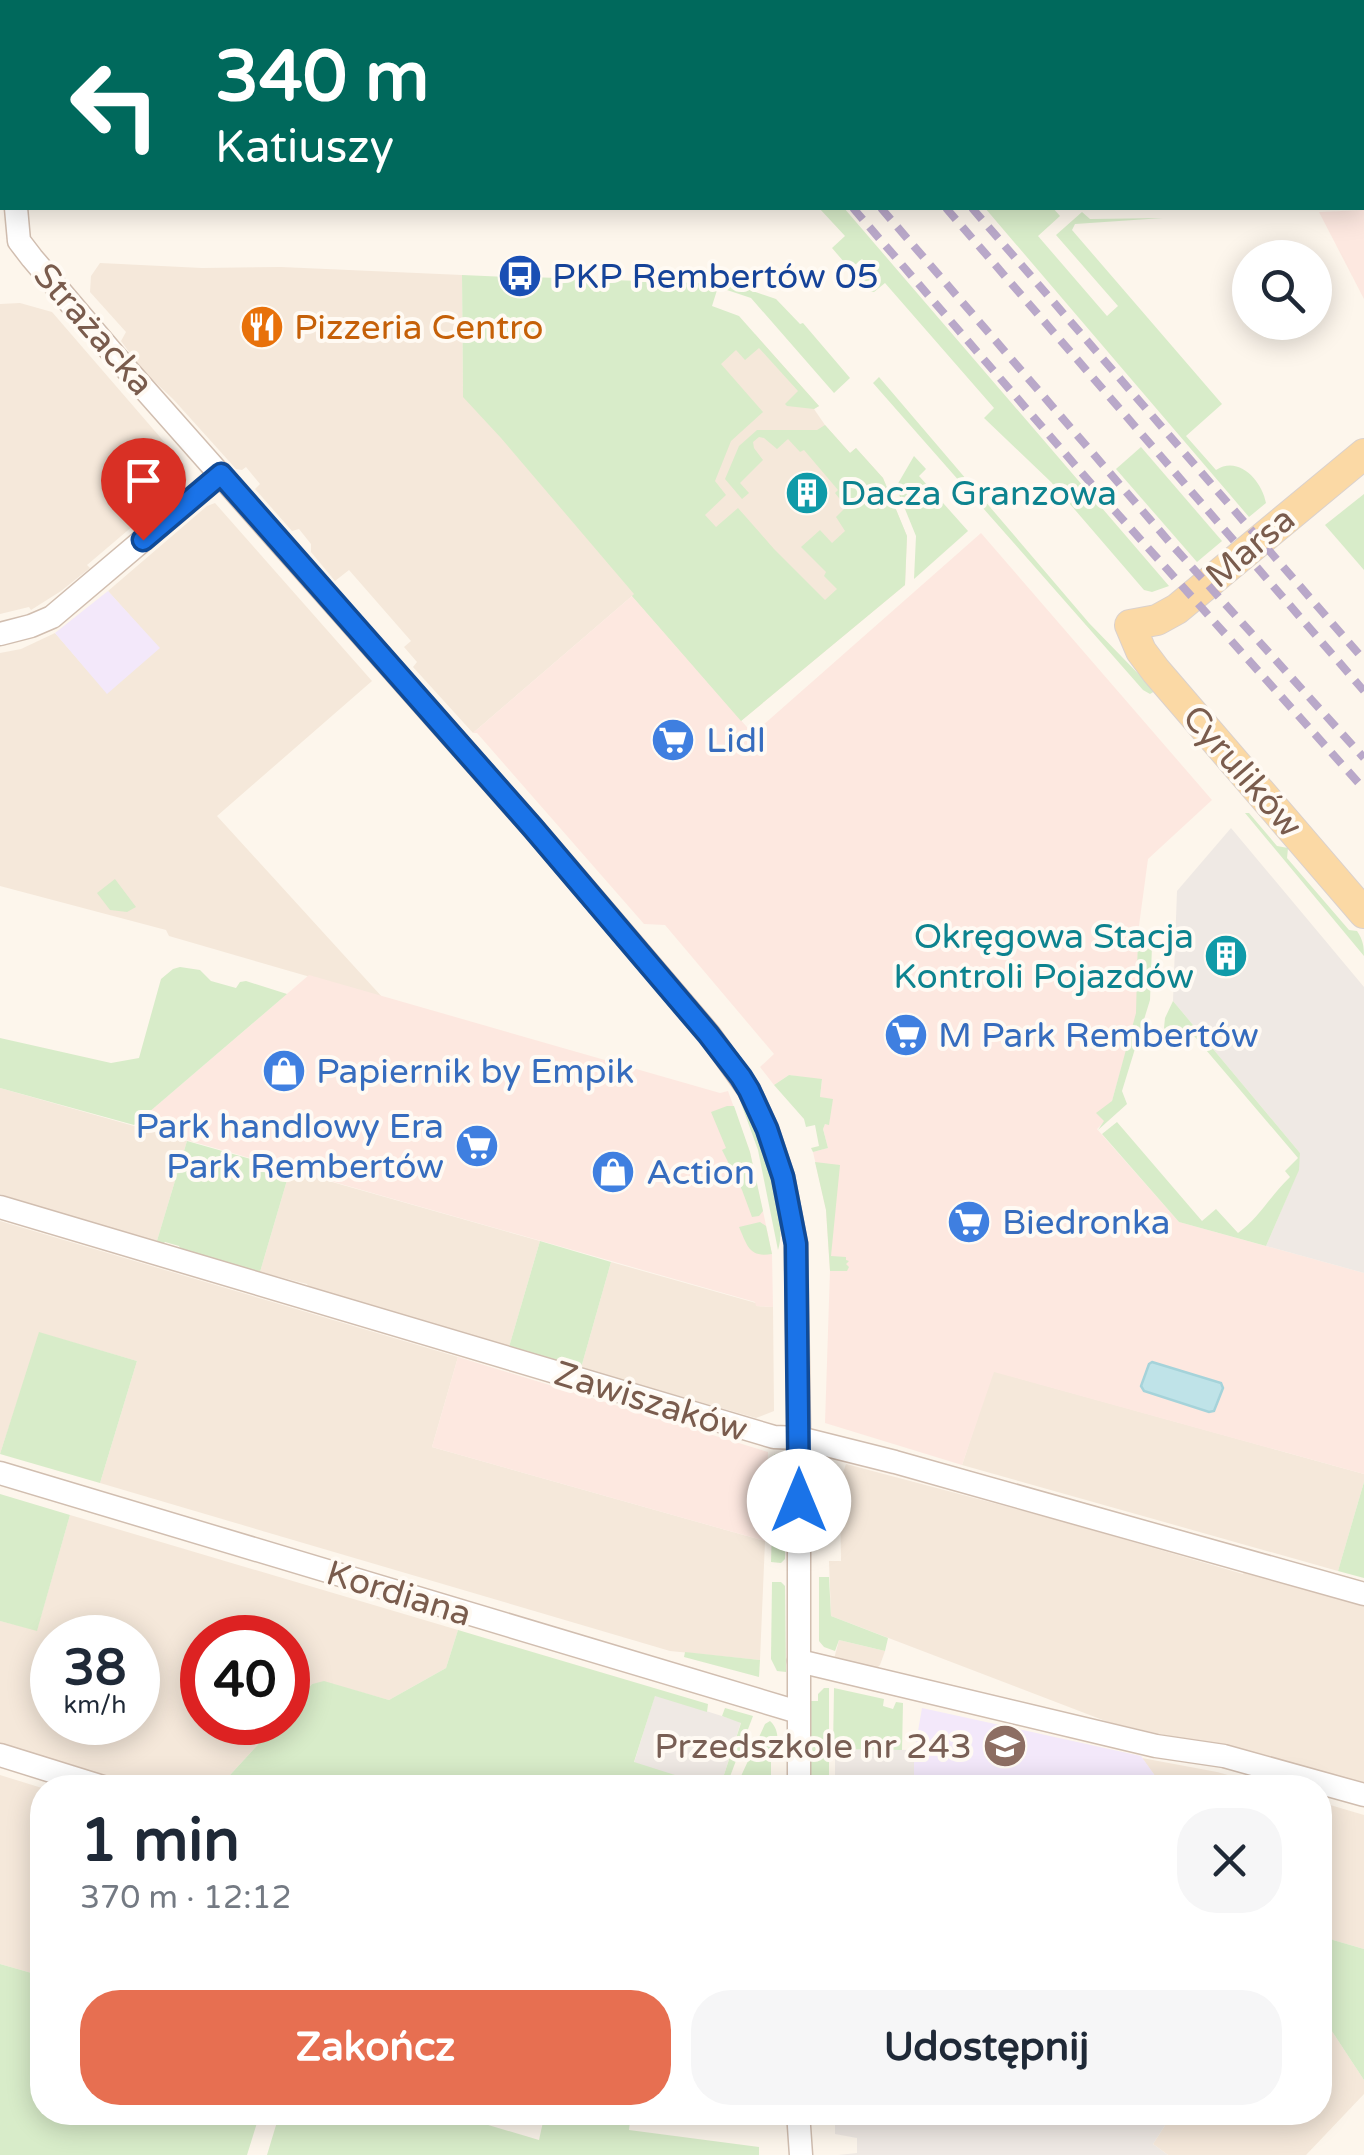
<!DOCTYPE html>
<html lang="pl">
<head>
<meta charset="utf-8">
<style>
  body { margin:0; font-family:"Varela Round",sans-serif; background:#f6f6f7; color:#1f2937; height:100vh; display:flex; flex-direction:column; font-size:38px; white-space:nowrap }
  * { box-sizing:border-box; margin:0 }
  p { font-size:32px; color:#747a83 }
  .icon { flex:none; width:55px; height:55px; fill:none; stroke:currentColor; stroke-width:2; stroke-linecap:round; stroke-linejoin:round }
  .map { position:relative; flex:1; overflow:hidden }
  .panel { position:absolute; left:30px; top:1775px; width:1302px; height:350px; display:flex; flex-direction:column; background:#fff; border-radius:40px; box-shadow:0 5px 25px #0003 }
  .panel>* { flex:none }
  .banner { position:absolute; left:0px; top:0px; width:1365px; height:210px; box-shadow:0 5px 25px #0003; background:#00695c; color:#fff; overflow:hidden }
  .controls { position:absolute; left:1232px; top:240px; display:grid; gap:20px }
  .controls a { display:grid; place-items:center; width:100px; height:100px; border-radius:50%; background:#fff; box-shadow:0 5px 25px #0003; font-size:50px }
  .speed { position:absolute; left:30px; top:1615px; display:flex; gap:20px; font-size:50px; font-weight:700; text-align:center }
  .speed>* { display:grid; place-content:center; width:130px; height:130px; border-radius:50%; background:#fff; box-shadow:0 5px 25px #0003; line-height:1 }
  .speed small { font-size:25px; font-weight:400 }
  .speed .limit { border:15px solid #d22; background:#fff; color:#111 }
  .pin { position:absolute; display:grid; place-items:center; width:85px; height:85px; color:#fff; margin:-102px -42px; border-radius:50% 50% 50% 0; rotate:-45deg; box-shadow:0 0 10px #0007 }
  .pin .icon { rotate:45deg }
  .me { position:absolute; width:110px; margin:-55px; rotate:0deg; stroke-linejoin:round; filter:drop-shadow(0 0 8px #0008) }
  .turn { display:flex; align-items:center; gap:35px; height:210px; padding:0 50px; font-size:45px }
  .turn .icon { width:130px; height:130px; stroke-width:2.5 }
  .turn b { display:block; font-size:70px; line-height:85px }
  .round { display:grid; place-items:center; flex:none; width:105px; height:105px; border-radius:40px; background:#f6f6f7 }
  .overview { display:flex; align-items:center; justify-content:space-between; height:170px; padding:0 50px }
  h1 { font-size:60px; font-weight:700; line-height:75px }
  .cta { display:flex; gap:20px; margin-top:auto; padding:20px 50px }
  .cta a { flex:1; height:115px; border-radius:40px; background:#e76f51; color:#fff; font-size:40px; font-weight:700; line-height:115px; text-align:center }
  .cta a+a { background:#f6f6f7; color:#1f2937 }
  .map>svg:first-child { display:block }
  .residential { fill:#f5e8da; fill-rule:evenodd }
  .commercial { fill:#fde8e0 }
  .industrial { fill:#efe9e4 }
  .education { fill:#f3e8fa }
  .green { fill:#d8ecc9 }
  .water { fill:#bfe3e8; stroke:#a5d3da; stroke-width:2.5 }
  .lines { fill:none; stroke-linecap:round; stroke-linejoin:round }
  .minor-casing { stroke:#d1beb0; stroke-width:25 }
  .major-casing { stroke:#dad1cd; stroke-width:32 }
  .minor { stroke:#fff; stroke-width:22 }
  .major { stroke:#fbd9a5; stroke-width:30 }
  .rail { stroke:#b9a8c9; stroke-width:8; stroke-dasharray:15 10; stroke-linecap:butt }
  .route-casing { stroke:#114b97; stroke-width:25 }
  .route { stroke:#1a73e8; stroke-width:18 }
  .labels { text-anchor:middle; stroke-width:8; stroke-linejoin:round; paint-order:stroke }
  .transit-label { font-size:35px; fill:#164399; stroke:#fffaf3; text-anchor:start }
  .food-label { font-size:35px; fill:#c56008; stroke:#fffaf3; text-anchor:start }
  .street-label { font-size:35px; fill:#7a5c4d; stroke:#fffaf3 }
  .culture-label { font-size:35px; fill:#0d838f; stroke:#fffaf3; text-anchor:start }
  .shop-label { font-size:35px; fill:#366cbe; stroke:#fffaf3; text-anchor:start }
  .education-label { font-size:35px; fill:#785e54; stroke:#fffaf3; text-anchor:end }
</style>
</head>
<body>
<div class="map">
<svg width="1364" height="2155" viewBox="0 0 1364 2155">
  <rect width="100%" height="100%" fill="#fdf6ec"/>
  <g class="residential">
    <path d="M 0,0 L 486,0 L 485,2 L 2,2 L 2,155 L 0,155 Z"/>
    <path d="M 100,263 L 202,268 L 281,267 L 462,275 L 463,396 L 755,334 L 819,406 L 814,409 L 825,425 L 850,453 L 856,448 L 883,478 L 907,536 L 905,585 L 741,721 L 632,596 L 473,733 L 413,667 L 417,662 L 404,647 L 411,641 L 349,570 L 335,581 L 311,552 L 311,544 L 299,529 L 292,531 L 255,489 L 260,484 L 246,467 L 242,470 L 236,469 L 173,399 L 142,370 L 121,341 L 126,332 L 90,292 L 91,276 Z"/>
    <path d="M 20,303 L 52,312 L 185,466 L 187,480 L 87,565 L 90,568 L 61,591 L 31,610 L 29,607 L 0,614 L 0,304 Z"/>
    <path d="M 215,503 L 372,681 L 217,816 L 383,998 L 169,936 L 166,930 L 0,886 L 0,653 L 21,649 L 55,633 L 107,693 L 159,648 L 108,591 L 207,506 Z"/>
    <path d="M 0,1088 L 187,1141 L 156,1244 L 0,1194 Z"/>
    <path d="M 290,1170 L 540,1241 L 509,1347 L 309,1287 L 307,1284 L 260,1272 Z"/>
    <path d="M 0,1221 L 458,1357 L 432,1447 L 765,1541 L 760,1660 L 670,1651 L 100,1483 L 137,1361 L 40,1333 L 0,1454 Z"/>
    <path d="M 611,1262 L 756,1303 L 756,1306 L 773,1307 L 774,1411 L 756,1418 L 581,1368 Z"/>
    <path d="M 993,1371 L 1364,1474 L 1364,1482 L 1338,1571 L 962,1465 Z"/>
    <path d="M 846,1464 L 1054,1519 L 1243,1574 L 1244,1571 L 1364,1605 L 1364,1784 L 1233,1747 L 1199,1743 L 1108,1722 L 831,1616 L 829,1561 L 841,1561 L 840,1494 L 841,1479 Z"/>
    <path d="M 70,1515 L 458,1630 L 446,1668 L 389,1700 L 324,1682 L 312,1684 L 288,1712 L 288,1638 L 202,1638 L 202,1722 L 278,1723 L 219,1787 L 145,1788 L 0,1743 L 0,1621 L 37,1630 ZM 52,1638 L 138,1638 L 138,1722 L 52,1722 Z"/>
    <path d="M 839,1640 L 885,1651 L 880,1665 L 876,1669 L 834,1659 Z"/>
    <path d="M 1142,1758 L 1217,1772 L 1271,1787 L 1163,1787 Z"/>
    <path d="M 0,1775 L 42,1788 L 42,1976 L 0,1964 Z"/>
    <path d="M 1320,1802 L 1364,1815 L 1364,1949 L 1333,1940 L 1320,1929 Z"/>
    <path d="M 1320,2013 L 1364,2080 L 1364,2094 L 1306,2155 L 1168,2155 L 1153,2144 L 1173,2113 L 1320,2112 Z"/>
  </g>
  <g class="commercial">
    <path d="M 907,0 L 1232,0 L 1229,2 L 909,2 Z"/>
    <path d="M 1364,210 L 1364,299 L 1319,212 Z"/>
    <path d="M 981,533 L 1212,800 L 1148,859 L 1138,933 L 1137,1013 L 1112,1101 L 1104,1122 L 1097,1129 L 1179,1222 L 1364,1273 L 1364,1474 L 994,1372 L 962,1465 L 825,1423 L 830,1270 L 826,1210 L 813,1152 L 828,1148 L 823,1129 L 825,1124 L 820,1097 L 822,1080 L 789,1075 L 774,1085 L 760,1067 L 774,1054 L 665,925 L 644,924 L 477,733 L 473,733 L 632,596 L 753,734 Z"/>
    <path d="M 309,975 L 720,1093 L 728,1091 L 750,1152 L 763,1211 L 772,1254 L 773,1307 L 756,1306 L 755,1302 L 134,1125 Z"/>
    <path d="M 458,1357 L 768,1452 L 765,1541 L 432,1447 Z"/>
  </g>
  <g class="industrial">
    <path d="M 1231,828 L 1364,987 L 1364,1273 L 1266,1246 L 1298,1171 L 1300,1153 L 1173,1001 L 1177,891 Z"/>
    <path d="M 655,1695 L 741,1722 L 720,1787 L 713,1787 L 634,1763 Z"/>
    <path d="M 835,1749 L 915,1750 L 914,1787 L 835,1788 Z"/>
    <path d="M 835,2113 L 1173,2113 L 1153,2144 L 1168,2155 L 838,2155 L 857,2153 L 857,2138 L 835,2134 Z"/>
  </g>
  <g class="education">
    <path d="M 108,591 L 160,648 L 107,694 L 55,633 Z"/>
    <path d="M 922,1708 L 1141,1756 L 1163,1787 L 914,1788 L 914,1754 Z"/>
  </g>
  <g class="green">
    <path d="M 819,208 L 844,208 L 1169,586 L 1152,592 L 1144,590 L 1051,482 L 984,418 L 994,408 L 885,283 L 874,292 L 870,291 L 861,281 L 873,270 L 862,259 L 850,269 L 832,248 L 845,236 Z"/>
    <path d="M 985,208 L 1053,208 L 1060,216 L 1038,236 L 1107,316 L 1118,306 L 1056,235 L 1082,212 L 1090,219 L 1163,218 L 1075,224 L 1072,230 L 1222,404 L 1186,436 L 1216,470 C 1239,455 1262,481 1266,503 L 1249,517 Z"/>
    <path d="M 462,275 L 508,277 L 508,280 L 529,281 L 530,277 L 721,284 L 744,288 L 776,299 L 800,324 L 803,323 L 850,378 L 834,393 L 751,298 L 718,287 L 712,306 L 739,316 L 819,406 L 814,409 L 787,406 L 785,404 L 798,391 L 759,348 L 745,360 L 736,350 L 721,364 L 763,412 L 731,441 L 715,481 L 726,495 L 705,515 L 716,527 L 738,508 L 774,549 L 825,600 L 837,589 L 824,576 L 826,572 L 801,547 L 820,530 L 832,543 L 845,531 L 836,517 L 846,507 L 835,493 L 838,490 L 804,450 L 800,452 L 788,439 L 777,449 L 764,438 L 759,437 L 753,442 L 754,448 L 763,460 L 740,483 L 749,493 L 742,499 L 725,479 L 739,446 L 757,430 L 817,430 L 825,425 L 850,453 L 856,448 L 883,478 L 907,536 L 905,585 L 741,721 L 632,596 L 634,594 L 501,438 L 463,397 Z"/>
    <path d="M 879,377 L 1089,623 L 1155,691 L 1150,694 L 1143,690 L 873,383 Z"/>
    <path d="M 1141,447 L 1222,541 L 1197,562 L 1116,469 Z"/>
    <path d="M 914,456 L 926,469 L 919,476 L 968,531 L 914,579 L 916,536 L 896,487 Z"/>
    <path d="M 1364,494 L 1364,570 L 1325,525 Z"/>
    <path d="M 1245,813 L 1249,813 L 1277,846 L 1288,848 L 1287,858 L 1349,930 L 1357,931 C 1363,940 1364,946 1364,956 Z"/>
    <path d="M 115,879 L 136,907 L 127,912 L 110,910 L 97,893 Z"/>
    <path d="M 1138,933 L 1152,946 L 1150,1000 L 1122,1091 L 1127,1104 L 1098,1130 L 1104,1121 L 1096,1113 L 1112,1101 L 1136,1013 Z"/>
    <path d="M 180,967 L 200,970 L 211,981 L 236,988 L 240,982 L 246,981 L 287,994 L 134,1125 L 0,1088 L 0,1038 L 111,1063 L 139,1058 L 161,979 L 173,969 Z"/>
    <path d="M 1173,1001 L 1300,1153 L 1299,1170 L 1266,1246 L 1179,1222 L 1102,1134 L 1117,1122 L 1202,1221 L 1216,1209 L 1238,1233 C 1259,1218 1271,1195 1290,1177 L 1285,1171 L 1298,1158 L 1189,1030 L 1175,1041 L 1164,1028 L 1165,1018 Z"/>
    <path d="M 789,1075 L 822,1079 L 820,1097 L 833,1099 L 829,1125 L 825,1124 L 823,1129 L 828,1148 L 813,1152 L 811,1148 L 819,1146 L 815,1125 L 806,1127 L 804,1119 L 774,1085 Z"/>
    <path d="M 738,1095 C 756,1125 790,1217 778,1250 L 758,1150 Z"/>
    <path d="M 727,1106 L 734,1106 L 750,1152 L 763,1211 L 759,1216 L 752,1217 L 742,1190 L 722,1150 L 726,1148 L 711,1112 Z"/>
    <path d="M 187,1141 L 290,1170 L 260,1272 L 182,1251 L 179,1246 L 165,1242 L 161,1246 L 156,1244 Z"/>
    <path d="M 815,1162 L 840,1165 L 831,1256 L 846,1257 L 846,1260 L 849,1261 L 846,1264 L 849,1267 L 847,1271 L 830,1271 L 826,1210 Z"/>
    <path d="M 760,1222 L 766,1226 L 772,1254 C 749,1258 747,1245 739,1227 Z"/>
    <path d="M 540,1241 L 611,1262 L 581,1368 L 509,1347 Z"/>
    <path d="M 39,1332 L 137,1361 L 100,1483 L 0,1454 Z"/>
    <path d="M 774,1454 L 782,1457 L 783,1461 L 786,1461 L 785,1559 L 781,1563 L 771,1562 Z"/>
    <path d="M 1364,1482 L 1364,1578 L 1338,1571 Z"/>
    <path d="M 0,1494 L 70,1515 L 37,1631 L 0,1621 Z"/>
    <path d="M 819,1577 L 829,1577 L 831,1616 L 888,1638 L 885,1651 L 839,1640 L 835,1651 L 824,1647 L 819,1641 Z"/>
    <path d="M 772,1582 L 781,1582 L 785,1586 L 786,1672 L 777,1671 L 771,1659 Z"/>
    <path d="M 458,1630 L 708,1704 L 707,1712 L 655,1696 L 634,1762 L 713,1787 L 219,1787 L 278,1723 L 288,1722 L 288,1712 L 312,1684 L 324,1681 L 389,1700 L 446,1668 Z"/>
    <path d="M 685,1652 L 760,1660 L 759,1677 L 684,1657 Z"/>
    <path d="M 824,1688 L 829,1688 L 829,1787 L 809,1788 L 810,1701 L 818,1701 L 818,1694 Z"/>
    <path d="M 834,1688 L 884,1699 L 883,1706 L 893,1709 L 896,1702 L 903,1703 L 902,1750 L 833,1749 Z"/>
    <path d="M 725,1708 L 753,1716 L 726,1787 L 720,1787 L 741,1723 L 722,1716 Z"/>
    <path d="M 770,1721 C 781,1731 777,1744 776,1758 L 771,1759 L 771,1785 L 776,1784 L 776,1787 L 736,1787 L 765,1724 Z"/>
    <path d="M 1320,1929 L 1333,1940 L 1364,1949 L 1364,2080 L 1320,2013 Z"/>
    <path d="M 0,1964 L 42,1976 L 42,2112 L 260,2113 L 247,2155 L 0,2155 Z"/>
    <path d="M 280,2112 L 448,2113 L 539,2140 L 545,2113 L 631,2113 L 629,2130 L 759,2147 L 759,2155 L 267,2155 Z"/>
  </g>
  <path class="water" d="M 1152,1362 L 1221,1383 L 1223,1388 L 1214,1411 L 1209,1412 L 1144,1391 L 1141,1386 L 1149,1364 Z"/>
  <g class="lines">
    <g class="minor-casing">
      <g id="minor">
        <path d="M 0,186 L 2,186"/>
        <path d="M 1362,188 L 1364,188"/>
        <path d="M 16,208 L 19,241 L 32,258 L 116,357 L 533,828 L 709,1034 L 749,1090 L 767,1129 L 783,1177 L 796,1244 L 799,1438 L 799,1788"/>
        <path d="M 0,634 L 31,626 L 52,617 L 221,474"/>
        <path d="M 0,1207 L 774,1437 L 799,1438 L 895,1462 L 1364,1594"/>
        <path d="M 0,1473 L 798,1712"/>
        <path d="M 799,1661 L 1156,1746 L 1224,1756 L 1364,1795"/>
        <path d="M 0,1755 L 106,1788"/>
        <path d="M 798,2112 L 801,2155"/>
      </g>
    </g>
    <g class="major-casing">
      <path id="major" d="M 1364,454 L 1177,609 L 1157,620 L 1130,625 L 1141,651 L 1156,671 L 1364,913"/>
    </g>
    <use href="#minor" class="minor"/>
    <use href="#major" class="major"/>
    <g class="rail">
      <path d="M 675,0 L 677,2"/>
      <path d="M 702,0 L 704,2"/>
      <path d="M 768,0 L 770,2"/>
      <path d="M 795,0 L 797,2"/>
      <path d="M 853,208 L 1107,502 L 1364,789"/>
      <path d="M 881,208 L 1172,545 L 1364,758"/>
      <path d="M 946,208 L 1364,691"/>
      <path d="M 972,208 L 1364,660"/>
    </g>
  </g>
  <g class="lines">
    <g class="route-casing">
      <path id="route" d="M 143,540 L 221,474 L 533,828 L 708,1034 L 741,1077 L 749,1090 L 767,1129 L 783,1177 L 796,1244 L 799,1501"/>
    </g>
    <use href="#route" class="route"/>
  </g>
  <defs>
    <g id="bus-disc" transform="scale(2.25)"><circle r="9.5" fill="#1a4fb4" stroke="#fffaf3"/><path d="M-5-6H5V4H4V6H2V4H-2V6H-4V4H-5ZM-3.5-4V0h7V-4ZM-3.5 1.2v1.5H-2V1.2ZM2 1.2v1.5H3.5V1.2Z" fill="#fff"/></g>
    <g id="restaurant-disc" transform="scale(2.25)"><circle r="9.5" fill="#e8710a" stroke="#fffaf3"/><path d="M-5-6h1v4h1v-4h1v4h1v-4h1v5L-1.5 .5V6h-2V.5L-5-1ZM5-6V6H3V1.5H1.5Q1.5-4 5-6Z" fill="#fff"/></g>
    <g id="building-disc" transform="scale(2.25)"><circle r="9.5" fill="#0f9aa8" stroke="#fffaf3"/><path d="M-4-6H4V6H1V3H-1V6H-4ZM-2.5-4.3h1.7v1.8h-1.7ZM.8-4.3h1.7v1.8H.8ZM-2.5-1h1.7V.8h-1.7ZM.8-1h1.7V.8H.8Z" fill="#fff"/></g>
    <g id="supermarket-disc" transform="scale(2.25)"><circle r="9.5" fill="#3f7fe0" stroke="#fffaf3"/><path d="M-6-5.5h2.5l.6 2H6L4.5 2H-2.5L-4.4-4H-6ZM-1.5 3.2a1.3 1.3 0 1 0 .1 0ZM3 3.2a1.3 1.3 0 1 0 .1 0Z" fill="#fff"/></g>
    <g id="shop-disc" transform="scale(2.25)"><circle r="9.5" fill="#3f7fe0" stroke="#fffaf3"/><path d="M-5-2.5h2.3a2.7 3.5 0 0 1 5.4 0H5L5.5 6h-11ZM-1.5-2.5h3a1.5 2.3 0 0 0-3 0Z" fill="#fff"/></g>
    <g id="school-disc" transform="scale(2.25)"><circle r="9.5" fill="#8d6e63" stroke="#fffaf3"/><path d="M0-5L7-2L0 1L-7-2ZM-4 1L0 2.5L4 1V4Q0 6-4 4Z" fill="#fff"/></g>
  </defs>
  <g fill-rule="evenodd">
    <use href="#bus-disc" x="520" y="276"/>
    <use href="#restaurant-disc" x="262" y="327"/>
    <use href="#building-disc" x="807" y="493"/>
    <use href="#supermarket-disc" x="673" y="740"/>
    <use href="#building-disc" x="1226" y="956"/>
    <use href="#supermarket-disc" x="906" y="1035"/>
    <use href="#shop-disc" x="284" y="1071"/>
    <use href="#supermarket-disc" x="477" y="1146"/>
    <use href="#shop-disc" x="613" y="1172"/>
    <use href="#supermarket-disc" x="969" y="1222"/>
    <use href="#school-disc" x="1005" y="1746"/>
  </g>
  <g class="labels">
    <g class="transit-label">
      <text x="552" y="288">PKP Rembertów 05</text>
    </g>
    <g class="food-label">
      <text x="294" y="339">Pizzeria Centro</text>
    </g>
    <g class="street-label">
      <text transform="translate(94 329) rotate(49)" y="12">Strażacka</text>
      <text transform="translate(1250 547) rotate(-40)" y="12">Marsa</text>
      <text transform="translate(1243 771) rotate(49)" y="12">Cyrulików</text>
      <text transform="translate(651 1401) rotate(17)" y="12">Zawiszaków</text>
      <text transform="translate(399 1593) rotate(17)" y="12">Kordiana</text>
    </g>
    <g class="culture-label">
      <text x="840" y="505">Dacza Granzowa</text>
      <text x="1194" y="948" text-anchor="end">Okręgowa Stacja<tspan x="1194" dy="40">Kontroli Pojazdów</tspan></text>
    </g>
    <g class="shop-label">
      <text x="706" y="752">Lidl</text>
      <text x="938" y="1047">M Park Rembertów</text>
      <text x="316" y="1083">Papiernik by Empik</text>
      <text x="444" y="1138" text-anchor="end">Park handlowy Era<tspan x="444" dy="40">Park Rembertów</tspan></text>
      <text x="646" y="1184">Action</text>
      <text x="1002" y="1234">Biedronka</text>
    </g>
    <g class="education-label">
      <text x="972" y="1758">Przedszkole nr 243</text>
    </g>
  </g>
</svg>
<div class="controls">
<a><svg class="icon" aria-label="search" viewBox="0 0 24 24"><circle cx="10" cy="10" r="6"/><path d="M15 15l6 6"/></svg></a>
</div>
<div class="speed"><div>38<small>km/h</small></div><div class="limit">40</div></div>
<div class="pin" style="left:143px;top:540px;background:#d93025"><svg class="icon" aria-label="arrive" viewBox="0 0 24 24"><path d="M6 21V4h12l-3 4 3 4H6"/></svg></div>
<svg class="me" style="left:799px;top:1501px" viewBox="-20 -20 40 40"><circle r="19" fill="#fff"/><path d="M0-13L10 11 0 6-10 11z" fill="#1a73e8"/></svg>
<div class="banner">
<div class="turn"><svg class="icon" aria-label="left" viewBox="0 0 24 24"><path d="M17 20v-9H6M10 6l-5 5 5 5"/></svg><div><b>340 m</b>Katiuszy</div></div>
</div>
<section class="panel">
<div class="overview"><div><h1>1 min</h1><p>370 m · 12:12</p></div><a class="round"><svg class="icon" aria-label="close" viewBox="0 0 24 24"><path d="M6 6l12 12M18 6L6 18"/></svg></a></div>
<div class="cta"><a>Zakończ</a><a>Udostępnij</a></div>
</section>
</div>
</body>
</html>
